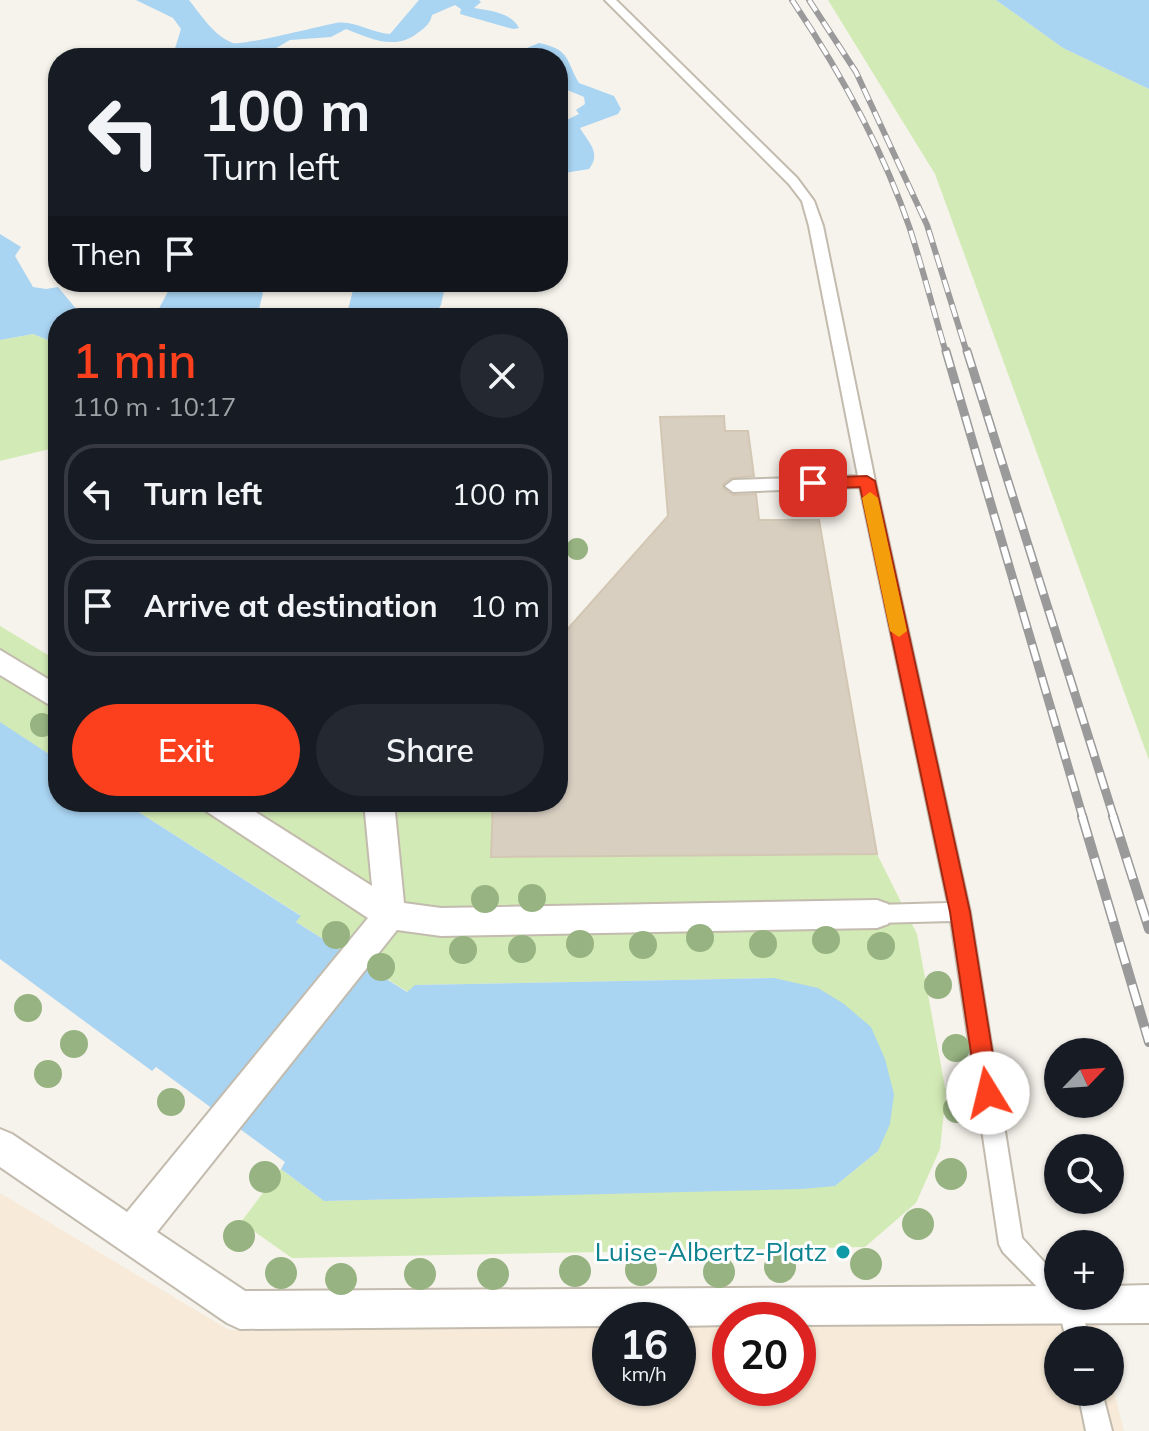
<!DOCTYPE html>
<html lang="en">
<head>
<meta charset="utf-8">
<style>
  body { margin:0; font-family:Mulish,sans-serif; background:#242831; color:#f1f3f6; height:100vh; display:flex; flex-direction:column; font-size:30px; white-space:nowrap }
  * { box-sizing:border-box; margin:0 }
  p { font-size:26px; color:#9ea1a6 }
  .icon { flex:none; width:44px; height:44px; fill:none; stroke:currentColor; stroke-width:2; stroke-linecap:round; stroke-linejoin:round }
  .map { position:relative; flex:1; overflow:hidden }
  .side { position:absolute; left:48px; top:308px; width:520px; height:504px; display:flex; flex-direction:column; background:#171b24; border-radius:32px; box-shadow:0 2px 6px #0004 }
  .side>* { flex:none }
  .guide { position:absolute; left:48px; top:48px; width:520px; height:244px; border-radius:32px; box-shadow:0 2px 6px #0004; background:#171b24; color:#f1f3f6; overflow:hidden }
  .needle { width:52px; rotate:65deg }
  .controls { position:absolute; left:1044px; top:1038px; display:grid; gap:16px }
  .controls a { display:grid; place-items:center; width:80px; height:80px; border-radius:50%; background:#171b24; box-shadow:0 2px 6px #0004; font-size:40px }
  .speed { position:absolute; left:592px; top:1302px; display:flex; gap:16px; font-size:40px; font-weight:700; text-align:center }
  .speed>* { display:grid; place-content:center; width:104px; height:104px; border-radius:50%; background:#171b24; box-shadow:0 2px 6px #0004; line-height:1 }
  .speed small { font-size:20px; font-weight:400 }
  .speed .limit { border:12px solid #d22; background:#fff; color:#111 }
  .pin { position:absolute; display:grid; place-items:center; width:68px; height:68px; color:#fff; margin:-34px; border-radius:16px; box-shadow:0 4px 12px #0006 }
  .me { position:absolute; width:88px; margin:-44px; rotate:351deg; stroke-linejoin:round; filter:drop-shadow(0 0 6px #0008) }
  .turn { display:flex; align-items:center; gap:28px; height:168px; padding:0 24px; font-size:36px }
  .turn .icon { width:104px; height:104px; stroke-width:2.5 }
  .turn b { display:block; font-size:56px; line-height:68px }
  .then { display:flex; align-items:center; height:76px; padding:0 24px; background:#0003; gap:16px; font-size:30px }
  .round { display:grid; place-items:center; flex:none; width:84px; height:84px; border-radius:42px; background:#242831 }
  .headline { display:flex; align-items:center; justify-content:space-between; height:136px; padding:0 24px }
  h1 { font-size:48px; font-weight:600; line-height:60px; color:#fc3f1d }
  .button { display:flex; gap:16px; margin-top:auto; padding:16px 24px }
  .button a { flex:1; height:92px; border-radius:48px; background:#fc3f1d; color:#fff; font-size:32px; font-weight:600; line-height:92px; text-align:center }
  .button a+a { background:#242831; color:#f1f3f6 }
  ul { padding:0; list-style:none }
  li { display:flex; align-items:center; gap:24px; height:100px; margin:0 16px 12px; padding:0 8px; border:4px solid #363941; border-radius:32px }
  li div { flex:1 }
  li b { display:block; font-size:30px }
  li em { font-style:normal }
  .map>svg:first-child { display:block }
  .commercial { fill:#f7ead8 }
  .green { fill:#d2eab5 }
  .water { fill:#a9d4f2 }
  .building { fill:#d8cfc1; stroke:#d3c7b4; stroke-width:2 }
  .lines { fill:none; stroke-linecap:round; stroke-linejoin:round }
  .service-casing { stroke:#c2bbae; stroke-width:4 }
  .pedestrian-casing { stroke:#c2bbae; stroke-width:4 }
  .service { fill:#fff; fill-rule:evenodd }
  .pedestrian { fill:#fff; fill-rule:evenodd }
  .rail-far2-casing { stroke:#9a9a9a; stroke-width:6 }
  .rail-far1-casing { stroke:#9a9a9a; stroke-width:9 }
  .rail-casing { stroke:#9a9a9a; stroke-width:10 }
  .rail-far2 { stroke:#fff; stroke-width:4; stroke-dasharray:13; stroke-linecap:butt }
  .rail-far1 { stroke:#fff; stroke-width:6; stroke-dasharray:17; stroke-linecap:butt }
  .rail { stroke:#fff; stroke-width:7; stroke-dasharray:22; stroke-linecap:butt }
  .tree { fill:#97b381 }
  .route { fill:#fc3f1d; stroke:#a42913; stroke-width:2 }
  .slow { fill:#f59e0b }
  .culture-dot { fill:#0f9aa8; stroke:#fff; stroke-width:3 }
  .labels { text-anchor:middle; stroke-width:6; stroke-linejoin:round; paint-order:stroke }
  .near-culture-label { font-size:26px; fill:#0d838f; stroke:#fff; text-anchor:end }
</style>
</head>
<body>
<div class="map">
<svg width="1149" height="1431" viewBox="0 0 1149 1431">
  <rect width="100%" height="100%" fill="#f6f3ec"/>
  <path class="commercial" d="M 0,1193 L 229,1330 L 610,1323 L 610,1388 L 678,1388 L 678,1323 L 730,1323 L 730,1388 L 798,1388 L 798,1322 L 1097,1322 L 1101,1340 L 1058,1340 L 1058,1392 L 1110,1392 L 1110,1375 L 1124,1431 L 0,1431 Z"/>
  <g class="green">
    <path d="M 828,0 L 996,0 L 1063,48 L 1149,89 L 1149,760 L 935,174 Z"/>
    <path d="M 33,334 L 58,344 L 58,447 L 0,461 L 0,340 Z"/>
    <path d="M 0,626 L 58,661 L 58,760 L 0,723 Z"/>
    <path d="M 123,802 L 493,802 L 492,857 L 877,854 L 917,934 L 946,1093 L 940,1149 L 916,1203 L 865,1247 L 292,1258 L 241,1222 L 281,1169 L 324,1201 L 835,1186 L 878,1151 L 774,978 L 416,985 L 408,992 L 296,922 L 300,915 Z"/>
  </g>
  <g class="water">
    <path d="M 136,0 L 189,0 C 201,15 214,36 233,43 C 242,46 320,26 336,23 C 355,20 371,33 390,34 L 419,0 L 479,0 L 481,2 L 474,8 C 490,11 511,12 519,28 L 513,29 L 460,14 L 461,9 L 455,5 L 432,15 C 430,25 423,29 415,35 C 393,50 369,38 346,29 L 331,37 L 290,40 L 259,58 L 178,58 L 173,55 L 181,29 L 173,18 Z"/>
    <path d="M 996,0 L 1149,0 L 1149,89 L 1063,48 Z"/>
    <path d="M 539,43 C 571,50 565,59 579,83 L 614,96 L 621,109 L 618,114 L 580,128 C 588,142 602,153 589,169 L 558,174 L 558,163 L 564,160 L 568,144 L 560,123 L 579,114 L 576,110 L 585,104 L 584,97 L 558,86 L 558,58 L 525,58 L 522,50 Z"/>
    <path d="M 0,234 L 21,247 L 15,256 L 33,287 L 46,289 L 58,287 L 77,310 L 93,318 L 58,318 L 58,344 L 33,334 L 0,340 Z"/>
    <path d="M 173,282 L 251,282 L 263,293 L 258,313 L 248,318 L 154,318 Z"/>
    <path d="M 355,282 L 446,282 L 441,305 L 432,318 L 346,318 Z"/>
    <path d="M 0,722 L 58,760 L 58,802 L 123,802 L 301,916 L 296,922 L 407,992 L 415,985 L 774,978 L 818,988 L 844,1004 L 871,1027 L 885,1059 L 894,1094 L 890,1124 L 878,1151 L 835,1186 L 802,1189 L 324,1201 L 281,1169 L 285,1162 L 156,1067 L 152,1071 L 0,959 Z"/>
  </g>
  <path class="building" d="M 724,416 L 725,431 L 748,431 L 754,476 L 731,478 L 723,484 L 723,488 L 733,495 L 756,494 L 759,520 L 819,520 L 877,854 L 491,857 L 493,802 L 558,802 L 558,640 L 668,516 L 660,417 Z"/>
  <g class="lines">
    <g class="service-casing">
      <g id="service">
        <path d="M 605,0 L 616,0 L 797,178 L 814,201 L 823,226 L 875,481 L 970,912 L 1022,1238 L 1058,1277 L 1058,1296 L 1078,1299 L 1090,1340 L 1066,1340 L 1060,1313 L 1054,1304 L 1003,1252 L 999,1244 L 951,921 L 877,923 L 870,920 L 867,914 L 870,908 L 877,905 L 948,903 L 860,487 L 733,492 L 725,486 L 733,480 L 858,476 L 809,226 L 802,201 L 789,184 Z"/>
        <path d="M 1078,1392 L 1102,1392 L 1112,1431 L 1086,1431 Z"/>
      </g>
    </g>
    <g class="pedestrian-casing">
      <g id="pedestrian">
        <path d="M 0,650 L 58,685 L 58,710 L 0,675 Z"/>
        <path d="M 201,802 L 240,802 L 372,886 L 364,802 L 394,802 L 404,903 L 441,908 L 877,900 L 888,904 L 893,914 L 888,924 L 877,928 L 441,936 L 397,930 L 157,1232 L 245,1291 L 1058,1286 L 1058,1296 L 1110,1296 L 1110,1286 L 1149,1285 L 1149,1323 L 798,1325 L 798,1320 L 730,1320 L 730,1325 L 678,1326 L 678,1320 L 610,1320 L 610,1326 L 240,1329 L 227,1323 L 0,1167 L 0,1129 L 12,1134 L 127,1212 L 368,918 L 206,811 Z"/>
      </g>
    </g>
    <use href="#service" class="service"/>
    <use href="#pedestrian" class="pedestrian"/>
    <g class="rail-far2-casing">
      <g id="rail-far2">
        <path d="M 792,0 C 839,70 883,149 910,229 C 923,270 934,312 946,353"/>
        <path d="M 809,0 L 856,72 L 927,225 L 967,353"/>
      </g>
    </g>
    <g class="rail-far1-casing">
      <g id="rail-far1">
        <path d="M 946,351 L 1083,818"/>
        <path d="M 967,351 L 1114,818"/>
      </g>
    </g>
    <g class="rail-casing">
      <g id="rail">
        <path d="M 1082,816 L 1149,1042"/>
        <path d="M 1113,816 L 1149,929"/>
      </g>
    </g>
    <use href="#rail-far2" class="rail-far2"/>
    <use href="#rail-far1" class="rail-far1"/>
    <use href="#rail" class="rail"/>
  </g>
  <g class="tree">
    <circle cx="577" cy="549" r="11"/>
    <circle cx="42" cy="725" r="12"/>
    <circle cx="532" cy="898" r="14"/>
    <circle cx="485" cy="899" r="14"/>
    <circle cx="336" cy="935" r="14"/>
    <circle cx="700" cy="938" r="14"/>
    <circle cx="826" cy="940" r="14"/>
    <circle cx="580" cy="944" r="14"/>
    <circle cx="763" cy="944" r="14"/>
    <circle cx="643" cy="945" r="14"/>
    <circle cx="881" cy="946" r="14"/>
    <circle cx="522" cy="949" r="14"/>
    <circle cx="463" cy="950" r="14"/>
    <circle cx="381" cy="967" r="14"/>
    <circle cx="938" cy="985" r="14"/>
    <circle cx="28" cy="1008" r="14"/>
    <circle cx="74" cy="1044" r="14"/>
    <circle cx="956" cy="1048" r="14"/>
    <circle cx="48" cy="1074" r="14"/>
    <circle cx="171" cy="1102" r="14"/>
    <circle cx="957" cy="1109" r="14"/>
    <circle cx="951" cy="1174" r="16"/>
    <circle cx="265" cy="1177" r="16"/>
    <circle cx="918" cy="1224" r="16"/>
    <circle cx="239" cy="1236" r="16"/>
    <circle cx="866" cy="1264" r="16"/>
    <circle cx="780" cy="1267" r="16"/>
    <circle cx="641" cy="1270" r="16"/>
    <circle cx="575" cy="1271" r="16"/>
    <circle cx="719" cy="1272" r="16"/>
    <circle cx="281" cy="1273" r="16"/>
    <circle cx="420" cy="1274" r="16"/>
    <circle cx="493" cy="1274" r="16"/>
    <circle cx="341" cy="1279" r="16"/>
  </g>
  <path class="route" d="M 867,476 L 875,481 L 970,912 L 999,1093 L 996,1101 L 988,1104 L 980,1101 L 977,1093 L 950,912 L 860,487 L 813,489 L 805,483 L 813,478 Z"/>
  <path class="slow" d="M 870,492 L 878,498 L 907,631 L 899,637 L 890,631 L 862,498 Z"/>
  <circle class="culture-dot" cx="843" cy="1252" r="8"/>
  <g class="labels">
    <g class="near-culture-label">
      <text x="827" y="1261">Luise-Albertz-Platz</text>
    </g>
  </g>
</svg>
<div class="controls">
<a><svg class="needle" viewBox="-14 -14 28 28"><path d="M0-13l5 13h-10z" fill="#e53935"/><path d="M0 13l5-13h-10z" fill="#9ea1a6"/></svg></a>
<a><svg class="icon" aria-label="search" viewBox="0 0 24 24"><circle cx="10" cy="10" r="6"/><path d="M15 15l6 6"/></svg></a>
<a>+</a>
<a>−</a>
</div>
<div class="speed"><div>16<small>km/h</small></div><div class="limit">20</div></div>
<div class="pin" style="left:813px;top:483px;background:#d93025"><svg class="icon" aria-label="arrive" viewBox="0 0 24 24"><path d="M6 21V4h12l-3 4 3 4H6"/></svg></div>
<svg class="me" style="left:988px;top:1093px" viewBox="-20 -20 40 40"><circle r="19" fill="#fff"/><path d="M0-13L10 11 0 6-10 11z" fill="#fc3f1d"/></svg>
<div class="guide">
<div class="turn"><svg class="icon" aria-label="left" viewBox="0 0 24 24"><path d="M17 20v-9H6M10 6l-5 5 5 5"/></svg><div><b>100 m</b>Turn left</div></div>
<div class="then">Then<svg class="icon" aria-label="arrive" viewBox="0 0 24 24"><path d="M6 21V4h12l-3 4 3 4H6"/></svg></div>
</div>
<section class="side">
<div class="headline"><div><h1>1 min</h1><p>110 m · 10:17</p></div><a class="round"><svg class="icon" aria-label="close" viewBox="0 0 24 24"><path d="M6 6l12 12M18 6L6 18"/></svg></a></div>
<ul>
<li><svg class="icon" aria-label="left" viewBox="0 0 24 24"><path d="M17 20v-9H6M10 6l-5 5 5 5"/></svg><div><b>Turn left</b></div><em>100 m</em></li>
<li><svg class="icon" aria-label="arrive" viewBox="0 0 24 24"><path d="M6 21V4h12l-3 4 3 4H6"/></svg><div><b>Arrive at destination</b></div><em>10 m</em></li>
</ul>
<div class="button"><a>Exit</a><a>Share</a></div>
</section>
</div>
</body>
</html>
